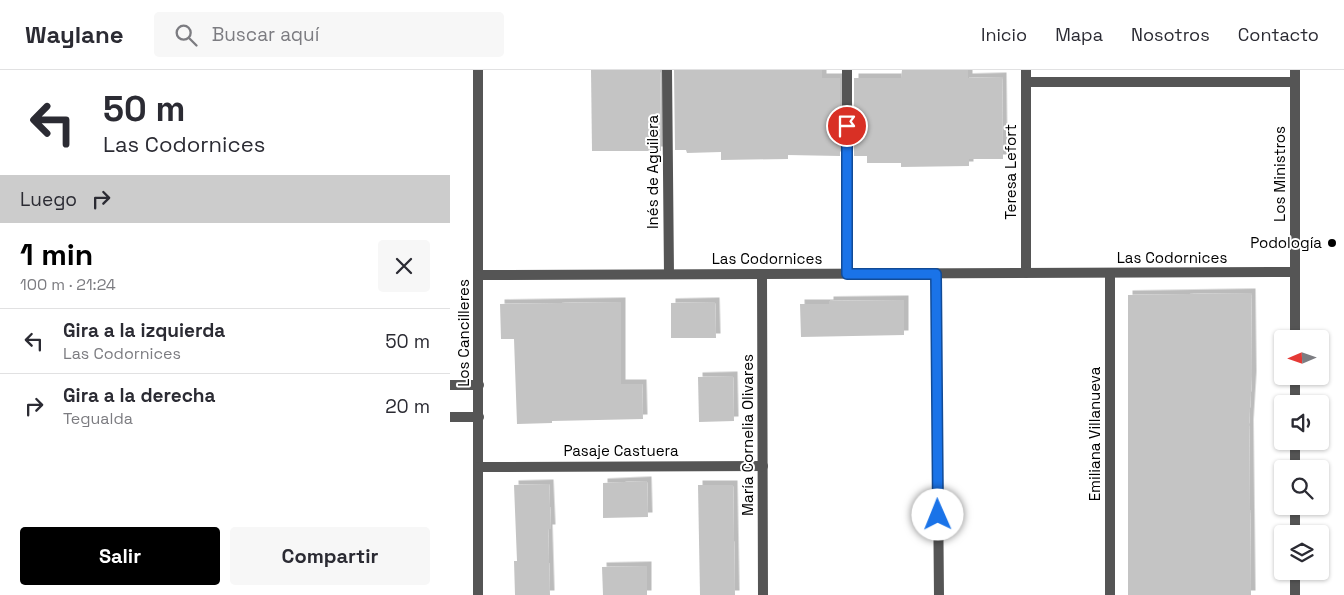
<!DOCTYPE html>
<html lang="es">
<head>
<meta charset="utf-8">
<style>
  body { margin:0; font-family:"Space Grotesk",sans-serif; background:#f7f7f7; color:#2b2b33; height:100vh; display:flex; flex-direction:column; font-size:19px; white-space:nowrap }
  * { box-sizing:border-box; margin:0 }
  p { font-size:16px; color:#7c7c81 }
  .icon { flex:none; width:28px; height:28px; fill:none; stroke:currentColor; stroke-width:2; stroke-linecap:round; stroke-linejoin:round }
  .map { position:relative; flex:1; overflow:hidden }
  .side { display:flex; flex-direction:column; background:#fff; width:450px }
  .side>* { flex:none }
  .banner { background:#fff; color:#2b2b33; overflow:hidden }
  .needle { width:32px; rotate:268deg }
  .tools { position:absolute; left:824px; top:260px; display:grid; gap:10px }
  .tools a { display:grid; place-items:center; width:55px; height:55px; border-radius:5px; background:#fff; box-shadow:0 1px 4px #0004; font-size:25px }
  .pin { position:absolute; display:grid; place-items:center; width:42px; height:42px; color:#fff; margin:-21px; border:2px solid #fff; border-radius:50%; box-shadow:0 1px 5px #0007 }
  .me { position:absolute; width:55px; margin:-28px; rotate:359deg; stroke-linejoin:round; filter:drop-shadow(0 0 4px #0008) }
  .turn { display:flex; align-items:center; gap:18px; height:105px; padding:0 20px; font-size:22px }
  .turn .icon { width:65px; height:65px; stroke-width:2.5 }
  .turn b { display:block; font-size:35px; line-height:42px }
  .then { display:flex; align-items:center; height:48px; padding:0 20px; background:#0003; gap:10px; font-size:19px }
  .round { display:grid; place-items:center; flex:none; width:52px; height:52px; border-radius:5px; background:#f7f7f7 }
  .overview { display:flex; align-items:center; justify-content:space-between; height:85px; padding:0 20px }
  h1 { font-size:30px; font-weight:700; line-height:38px; color:#000 }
  .primary-button { display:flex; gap:10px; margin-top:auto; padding:10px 20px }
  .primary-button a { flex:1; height:58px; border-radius:5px; background:#000; color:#fff; font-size:20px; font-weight:700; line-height:58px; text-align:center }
  .primary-button a+a { background:#f7f7f7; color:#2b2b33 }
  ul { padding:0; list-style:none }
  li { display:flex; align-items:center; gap:15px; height:65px; padding:0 20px; border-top:1px solid #e1e1e2 }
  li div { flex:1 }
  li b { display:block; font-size:19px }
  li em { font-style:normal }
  header { display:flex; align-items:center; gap:30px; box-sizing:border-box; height:70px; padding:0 25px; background:#fff; border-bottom:1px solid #e1e1e2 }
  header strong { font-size:24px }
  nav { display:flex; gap:28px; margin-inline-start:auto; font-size:18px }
  .search { width:350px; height:45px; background:#f7f7f7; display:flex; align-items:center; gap:12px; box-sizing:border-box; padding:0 18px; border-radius:5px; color:#7c7c81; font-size:19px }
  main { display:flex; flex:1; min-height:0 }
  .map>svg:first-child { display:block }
  .building { fill:#c4c4c4; filter:url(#shadow) }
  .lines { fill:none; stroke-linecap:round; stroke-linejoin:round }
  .minor { stroke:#555; stroke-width:10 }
  .route-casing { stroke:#114b97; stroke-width:12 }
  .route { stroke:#1a73e8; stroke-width:9 }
  .poi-dot { fill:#000; stroke:#fff; stroke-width:2 }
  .labels { text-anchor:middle; stroke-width:4; stroke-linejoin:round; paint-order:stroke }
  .street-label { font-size:15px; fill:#000; stroke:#fff }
  .poi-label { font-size:15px; fill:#000; stroke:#fff; text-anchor:end }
</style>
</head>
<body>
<header>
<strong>Waylane</strong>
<div class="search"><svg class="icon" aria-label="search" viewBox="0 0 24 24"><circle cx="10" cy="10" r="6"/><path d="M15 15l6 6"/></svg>Buscar aquí</div>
<nav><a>Inicio</a><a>Mapa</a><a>Nosotros</a><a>Contacto</a></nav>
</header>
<main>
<section class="side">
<div class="banner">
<div class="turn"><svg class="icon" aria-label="left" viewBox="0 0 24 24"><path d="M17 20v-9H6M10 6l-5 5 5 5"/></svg><div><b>50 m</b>Las Codornices</div></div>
<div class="then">Luego<svg class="icon" aria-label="right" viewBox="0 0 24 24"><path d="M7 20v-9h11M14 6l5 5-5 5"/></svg></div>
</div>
<div class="overview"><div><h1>1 min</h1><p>100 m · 21:24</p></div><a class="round"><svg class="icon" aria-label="close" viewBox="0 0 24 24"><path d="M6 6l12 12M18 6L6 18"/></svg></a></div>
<ul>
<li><svg class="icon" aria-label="left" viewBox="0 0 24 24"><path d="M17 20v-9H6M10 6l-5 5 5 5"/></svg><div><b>Gira a la izquierda</b><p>Las Codornices</p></div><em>50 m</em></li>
<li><svg class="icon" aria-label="right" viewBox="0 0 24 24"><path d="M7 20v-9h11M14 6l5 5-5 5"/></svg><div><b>Gira a la derecha</b><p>Tegualda</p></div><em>20 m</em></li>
</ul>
<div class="primary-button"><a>Salir</a><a>Compartir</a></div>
</section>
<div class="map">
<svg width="894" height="525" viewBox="0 0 894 525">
  <defs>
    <filter id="shadow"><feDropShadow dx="4.5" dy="-4.5" stdDeviation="0" flood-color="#0004"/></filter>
  </defs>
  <rect width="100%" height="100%" fill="#fff"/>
  <g class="building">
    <path d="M 141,0 L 210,0 L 211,81 L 142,81 Z"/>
    <path d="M 224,0 L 372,0 L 372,8 L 390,8 L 390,86 L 338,85 L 338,89 L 271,90 L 271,82 L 237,83 L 236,80 L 225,80 Z"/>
    <path d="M 452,0 L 518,0 L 518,8 L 552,7 L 553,89 L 519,89 L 519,96 L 451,97 L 451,93 L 417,93 L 417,86 L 404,86 L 404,8 L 451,8 Z"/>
    <path d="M 801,223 L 802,306 L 799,354 L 801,525 L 678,525 L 678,225 Z"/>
    <path d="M 454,230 L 454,265 L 351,267 L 350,234 L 379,234 L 379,231 Z"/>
    <path d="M 171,232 L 171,314 L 192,314 L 193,349 L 102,351 L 102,353 L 67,354 L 64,269 L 51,269 L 50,234 Z"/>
    <path d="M 265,232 L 266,268 L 221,268 L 221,233 Z"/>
    <path d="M 283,306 L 284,351 L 249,352 L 248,307 Z"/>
    <path d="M 197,411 L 198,447 L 153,448 L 153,413 Z"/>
    <path d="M 99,414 L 101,459 L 98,459 L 100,525 L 65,525 L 64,491 L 67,491 L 64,415 Z"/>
    <path d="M 248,415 L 283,415 L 285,525 L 250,525 Z"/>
    <path d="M 197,496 L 197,525 L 153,525 L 152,497 Z"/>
  </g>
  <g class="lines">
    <g class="minor">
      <path d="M 28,0 L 28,525"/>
      <path d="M 217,0 L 219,204"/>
      <path d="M 576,12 L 845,12"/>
      <path d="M 486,203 L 489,525"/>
      <path d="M 576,203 L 576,0"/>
      <path d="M 312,204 L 313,525"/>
      <path d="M 397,204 L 397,0"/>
      <path d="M 29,205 L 845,202"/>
      <path d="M 845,269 L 845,0"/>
      <path d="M 0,315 L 29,315"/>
      <path d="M 845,334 L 845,306"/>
      <path d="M 0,347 L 29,347"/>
      <path d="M 29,397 L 313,396"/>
      <path d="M 845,399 L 845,371"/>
      <path d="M 845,464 L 845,436"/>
      <path d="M 660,525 L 660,203"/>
      <path d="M 845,525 L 845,501"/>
    </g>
  </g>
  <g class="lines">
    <g class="route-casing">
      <path id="route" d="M 397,56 L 397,204 L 486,204 L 488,445"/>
    </g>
    <use href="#route" class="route"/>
  </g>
  <circle class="poi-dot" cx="882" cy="173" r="5"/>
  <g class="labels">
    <g class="street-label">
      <text transform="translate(203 102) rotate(-90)" y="5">Inés de Aguilera</text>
      <text transform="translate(561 102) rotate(-90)" y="5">Teresa Lefort</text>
      <text transform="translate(830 104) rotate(-90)" y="5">Los Ministros</text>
      <text x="722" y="193">Las Codornices</text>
      <text x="317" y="194">Las Codornices</text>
      <text transform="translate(14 263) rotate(-90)" y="5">Los Cancilleres</text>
      <text transform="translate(645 364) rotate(-90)" y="5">Emiliana Villanueva</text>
      <text transform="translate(298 365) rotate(-90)" y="5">María Cornelia Olivares</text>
      <text x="171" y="386">Pasaje Castuera</text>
    </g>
    <g class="poi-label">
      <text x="872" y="178">Podología</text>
    </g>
  </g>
</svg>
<div class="tools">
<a><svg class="needle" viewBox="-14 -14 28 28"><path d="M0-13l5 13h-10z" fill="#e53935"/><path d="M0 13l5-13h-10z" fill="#7c7c81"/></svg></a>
<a><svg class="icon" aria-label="sound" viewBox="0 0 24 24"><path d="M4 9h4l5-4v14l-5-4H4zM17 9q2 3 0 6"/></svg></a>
<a><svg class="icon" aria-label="search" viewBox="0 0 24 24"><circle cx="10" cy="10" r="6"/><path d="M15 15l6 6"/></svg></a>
<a><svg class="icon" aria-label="layers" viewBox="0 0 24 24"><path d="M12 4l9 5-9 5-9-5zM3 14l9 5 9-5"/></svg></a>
</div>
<div class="pin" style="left:397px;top:56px;background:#d93025"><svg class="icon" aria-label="arrive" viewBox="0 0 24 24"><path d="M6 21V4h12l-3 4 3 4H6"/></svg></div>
<svg class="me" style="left:488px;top:445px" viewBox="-20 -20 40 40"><circle r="19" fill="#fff"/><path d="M0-13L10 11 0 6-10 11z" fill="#1a73e8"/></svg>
</div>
</main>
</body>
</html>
